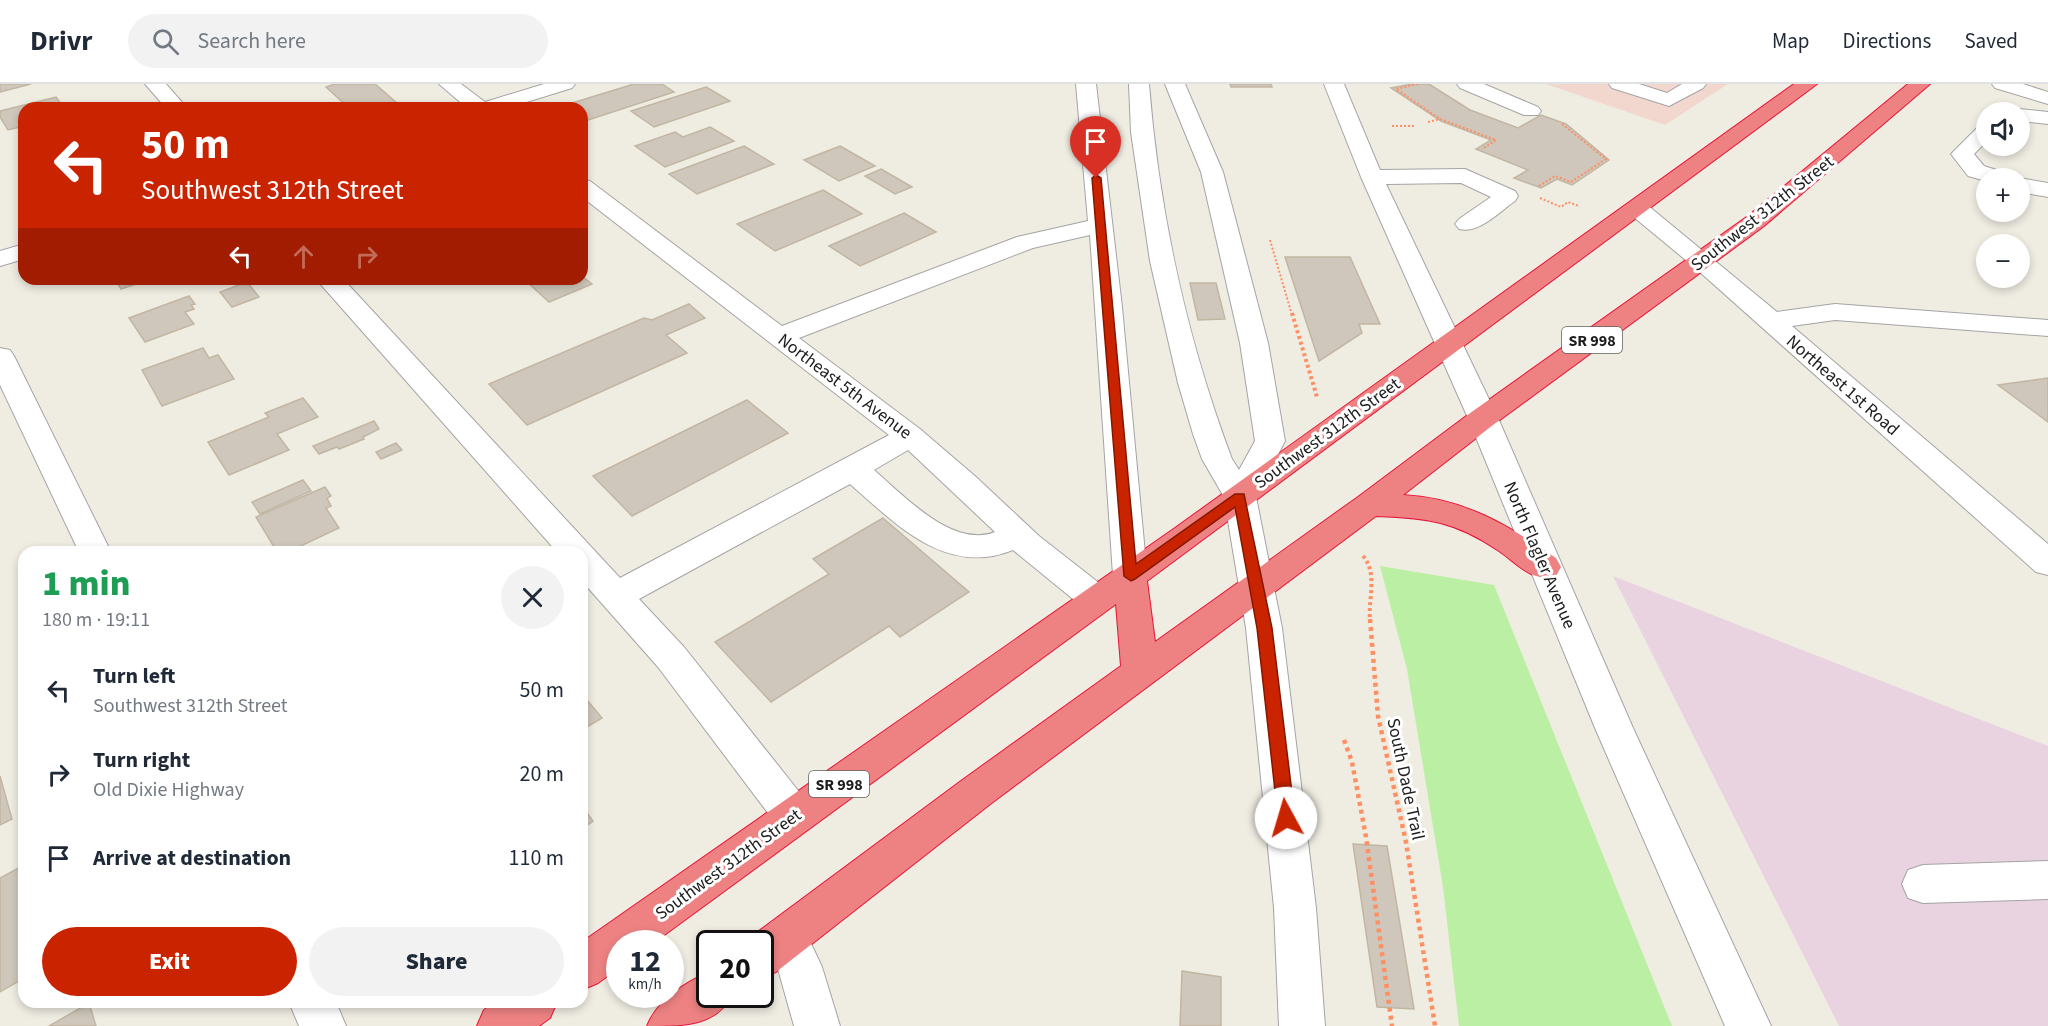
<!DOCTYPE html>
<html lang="en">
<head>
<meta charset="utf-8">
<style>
  body { margin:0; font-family:"Source Sans 3",sans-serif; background:#f2f2f3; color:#1f2937; height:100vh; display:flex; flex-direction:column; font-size:22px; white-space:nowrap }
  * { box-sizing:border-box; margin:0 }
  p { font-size:20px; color:#747a83 }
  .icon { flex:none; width:33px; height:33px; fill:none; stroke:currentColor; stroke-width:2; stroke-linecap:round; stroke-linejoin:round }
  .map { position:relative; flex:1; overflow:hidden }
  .drawer { position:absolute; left:18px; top:462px; width:570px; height:462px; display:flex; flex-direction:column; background:#fff; border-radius:18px; box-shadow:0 3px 9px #0003 }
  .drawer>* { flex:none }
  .banner { position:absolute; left:18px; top:18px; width:570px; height:183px; border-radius:18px; box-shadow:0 3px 9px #0003; background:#ca2300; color:#fff; overflow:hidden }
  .fabs { position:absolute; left:1976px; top:18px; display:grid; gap:12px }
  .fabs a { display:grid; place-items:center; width:54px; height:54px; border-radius:50%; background:#fff; box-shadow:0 3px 9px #0003; font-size:30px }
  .speed { position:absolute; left:606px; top:846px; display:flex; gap:12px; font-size:30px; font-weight:700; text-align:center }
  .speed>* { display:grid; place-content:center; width:78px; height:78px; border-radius:50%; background:#fff; box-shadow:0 3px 9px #0003; line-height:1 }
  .speed small { font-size:15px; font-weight:400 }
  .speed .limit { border:3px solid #111; border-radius:9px; background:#fff; color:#111 }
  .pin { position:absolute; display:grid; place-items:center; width:51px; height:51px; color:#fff; margin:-62px -26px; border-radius:50% 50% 50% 0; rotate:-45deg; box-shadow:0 0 6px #0007 }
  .pin .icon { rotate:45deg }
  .me { position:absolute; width:66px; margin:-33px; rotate:354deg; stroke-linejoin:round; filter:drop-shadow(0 0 4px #0008) }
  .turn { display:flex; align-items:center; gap:21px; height:126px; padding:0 24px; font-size:27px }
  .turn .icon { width:78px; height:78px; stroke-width:2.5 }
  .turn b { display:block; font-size:42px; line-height:51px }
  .lanes { display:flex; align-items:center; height:57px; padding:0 24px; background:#0003; justify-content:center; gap:30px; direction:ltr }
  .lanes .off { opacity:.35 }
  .round { display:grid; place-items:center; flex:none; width:63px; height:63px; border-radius:32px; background:#f2f2f3 }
  .summary { display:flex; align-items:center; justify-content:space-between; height:102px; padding:0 24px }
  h1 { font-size:36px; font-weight:800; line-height:45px; color:#1e9e55 }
  .button { display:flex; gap:12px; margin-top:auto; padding:12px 24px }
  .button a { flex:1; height:69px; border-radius:36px; background:#ca2300; color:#fff; font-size:24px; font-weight:800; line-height:69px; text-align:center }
  .button a+a { background:#f2f2f3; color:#1f2937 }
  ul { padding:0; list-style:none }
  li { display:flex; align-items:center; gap:18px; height:84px; padding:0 24px }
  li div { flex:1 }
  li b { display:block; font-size:22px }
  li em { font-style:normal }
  header { display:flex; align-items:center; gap:36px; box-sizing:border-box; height:84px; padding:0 30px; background:#fff; border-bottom:2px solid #e0e1e3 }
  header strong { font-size:28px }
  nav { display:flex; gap:33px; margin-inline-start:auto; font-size:21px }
  .search { width:420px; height:54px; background:#f2f2f3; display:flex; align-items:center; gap:15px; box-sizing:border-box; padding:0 21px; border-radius:33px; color:#747a83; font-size:22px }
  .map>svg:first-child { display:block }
  .commercial { fill:#f2d7cf }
  .industrial { fill:#e9d3e1 }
  .grass { fill:#bbefa3 }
  .building { fill:#cfc7bb; stroke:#c2b6a3; stroke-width:1.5 }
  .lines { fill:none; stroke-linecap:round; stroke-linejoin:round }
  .minor-casing { stroke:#a4a4a4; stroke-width:2 }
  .highway-casing { stroke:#e81438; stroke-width:2 }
  .path-far2 { stroke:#ff8e63; stroke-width:2; stroke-dasharray:2 2; stroke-linecap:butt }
  .path-far1 { stroke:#ff8e63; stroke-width:4; stroke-dasharray:3 3; stroke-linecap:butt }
  .path { stroke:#ff8e63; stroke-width:4.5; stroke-dasharray:4 4; stroke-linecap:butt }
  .minor { fill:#fff; fill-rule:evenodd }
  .highway { fill:#ee8283; fill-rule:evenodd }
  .route { fill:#ca2300; stroke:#831700; stroke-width:1.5 }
  .labels { text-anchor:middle; stroke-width:6; stroke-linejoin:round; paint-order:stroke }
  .shield { fill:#fff; stroke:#616161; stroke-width:1.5 }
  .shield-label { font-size:16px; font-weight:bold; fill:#1d1d1d }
  .street-label { font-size:18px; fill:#1d1d1d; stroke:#fff }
</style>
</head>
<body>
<header>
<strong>Drivr</strong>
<div class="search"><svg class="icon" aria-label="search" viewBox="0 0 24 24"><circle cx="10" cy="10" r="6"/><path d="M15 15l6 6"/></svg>Search here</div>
<nav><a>Map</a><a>Directions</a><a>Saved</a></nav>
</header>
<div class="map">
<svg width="2048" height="942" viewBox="0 0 2048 942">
  <rect width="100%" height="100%" fill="#efede2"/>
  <path class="commercial" d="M 1546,0 L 1728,0 L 1665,41 Z"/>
  <path class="industrial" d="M 1613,492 L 2048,662 L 2048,942 L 1839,942 Z"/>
  <path class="grass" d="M 1380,482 L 1494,501 L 1672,942 L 1459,942 L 1443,803 L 1407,585 Z"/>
  <g class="building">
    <path d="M 0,0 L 31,0 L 0,8 Z"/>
    <path d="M 335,0 L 375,0 L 398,20 L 384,24 L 349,24 L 326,3 Z"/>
    <path d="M 634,0 L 662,0 L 674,8 L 582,38 L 582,24 L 559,23 Z"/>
    <path d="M 1230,0 L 1271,0 L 1272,3 L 1231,3 Z"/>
    <path d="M 1412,0 L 1429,0 L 1470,26 L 1518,44 L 1541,31 L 1566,40 L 1609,76 L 1572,101 L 1557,95 L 1541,104 L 1514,94 L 1528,86 L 1476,65 L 1491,56 L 1441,37 L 1391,4 Z"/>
    <path d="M 706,3 L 730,17 L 654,43 L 631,27 Z"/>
    <path d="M 56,13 L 64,24 L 24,24 L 24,42 L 8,46 L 0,33 L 0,27 Z"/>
    <path d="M 710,43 L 734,57 L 665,83 L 635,62 L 675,48 L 683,53 Z"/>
    <path d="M 744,62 L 774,80 L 697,110 L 669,90 Z"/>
    <path d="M 840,62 L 875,82 L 839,97 L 804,76 Z"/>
    <path d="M 881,85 L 912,103 L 895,110 L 865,92 Z"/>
    <path d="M 823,106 L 862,130 L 775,167 L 737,140 Z"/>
    <path d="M 904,129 L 936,148 L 860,182 L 829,162 Z"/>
    <path d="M 1285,173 L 1350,173 L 1380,240 L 1359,240 L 1362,249 L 1319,277 Z"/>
    <path d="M 582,192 L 592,200 L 549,218 L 524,195 L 582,195 Z"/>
    <path d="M 115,195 L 151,195 L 121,205 Z"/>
    <path d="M 247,198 L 259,213 L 232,223 L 220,208 Z"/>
    <path d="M 1190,199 L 1216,199 L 1225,235 L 1198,236 Z"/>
    <path d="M 189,212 L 195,220 L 191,221 L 194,225 L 185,228 L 194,240 L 145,258 L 129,234 Z"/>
    <path d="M 689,220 L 705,234 L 666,251 L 687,269 L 527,341 L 489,300 L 644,234 L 652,236 Z"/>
    <path d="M 203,264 L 209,274 L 218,271 L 234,295 L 162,322 L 142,286 Z"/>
    <path d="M 2048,294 L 2048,338 L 1998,301 Z"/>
    <path d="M 303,314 L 318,333 L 277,350 L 289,366 L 229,391 L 208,358 L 269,333 L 265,329 Z"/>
    <path d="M 747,316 L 788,349 L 632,432 L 593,392 Z"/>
    <path d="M 374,337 L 379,345 L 363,353 L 364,355 L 339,365 L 337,363 L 319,370 L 313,362 Z"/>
    <path d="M 396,359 L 402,366 L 381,375 L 376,368 Z"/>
    <path d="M 303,396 L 311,407 L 260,430 L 252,418 Z"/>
    <path d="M 325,403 L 331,412 L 327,414 L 331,422 L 326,424 L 339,444 L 288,468 L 277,468 L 256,433 Z"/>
    <path d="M 883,434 L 969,508 L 900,553 L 889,542 L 771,618 L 715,558 L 829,490 L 813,475 Z"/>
    <path d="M 582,610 L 602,634 L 582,646 Z"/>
    <path d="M 0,692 L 12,735 L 0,741 Z"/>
    <path d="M 582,722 L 593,737 L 582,745 Z"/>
    <path d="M 1353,760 L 1387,762 L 1414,925 L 1377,923 Z"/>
    <path d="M 24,781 L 24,894 L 0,908 L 0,794 Z"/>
    <path d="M 1182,887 L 1221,893 L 1221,942 L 1180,942 Z"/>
    <path d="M 89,919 L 96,942 L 49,942 Z"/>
  </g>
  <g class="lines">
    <g class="minor-casing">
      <g id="minor">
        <path d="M 145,0 L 166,0 L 187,24 L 166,24 Z"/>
        <path d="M 439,0 L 461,0 L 485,18 L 544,0 L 575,0 L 572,4 L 507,24 L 467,24 Z"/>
        <path d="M 1076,0 L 1096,0 L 1122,223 L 1147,491 L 1142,500 L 1130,503 L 1118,500 L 1113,491 L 1090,151 L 1033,164 L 799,254 L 920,345 L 976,393 L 1039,452 L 1108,506 L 1113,515 L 1108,524 L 1096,528 L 1084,524 L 1013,466 C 946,493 897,441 850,400 L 639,515 L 684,563 L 808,719 L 814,732 L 808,745 L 794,750 L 780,745 L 658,583 L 582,497 L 582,468 L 557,468 L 316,195 L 343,195 L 620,494 L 889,351 L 582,113 L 582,95 L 590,97 L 782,242 L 1017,153 L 1088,137 ZM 908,366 L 995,448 C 953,465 903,411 874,386 Z"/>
        <path d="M 1129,0 L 1149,0 C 1159,127 1187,256 1232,375 L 1239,386 L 1255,357 L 1240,259 L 1201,88 L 1165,0 L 1185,0 L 1223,88 L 1268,259 L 1285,357 L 1256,413 L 1282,544 L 1316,824 L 1325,942 L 1279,942 L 1274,824 L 1246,544 L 1224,413 L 1202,375 L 1193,350 L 1178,299 L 1150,177 L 1131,48 Z"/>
        <path d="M 1324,0 L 1344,0 L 1380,86 L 1465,85 L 1515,107 L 1518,112 L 1515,117 C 1499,128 1479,150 1459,145 L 1455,140 L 1459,135 L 1491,113 L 1461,99 L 1386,100 L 1498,334 L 1633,644 L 1771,942 L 1725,942 L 1595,644 L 1468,334 L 1361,93 Z"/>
        <path d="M 1457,0 L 1484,0 L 1538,23 L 1541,27 L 1538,31 L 1524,31 L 1460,4 Z"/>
        <path d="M 1609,0 L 1639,0 L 1667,9 L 1682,0 L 1706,0 L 1703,4 L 1669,22 L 1612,4 Z"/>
        <path d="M 1992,0 L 2023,0 L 2048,8 L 2048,20 L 1995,4 Z"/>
        <path d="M 2019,25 L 2048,28 L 2048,40 L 2019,37 L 2019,28 L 2010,28 Z"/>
        <path d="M 1986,40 L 1986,58 L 1974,70 L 1984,82 L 2006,89 L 2009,94 L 1986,94 L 1986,97 L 1968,92 L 1951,70 L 1979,42 Z"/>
        <path d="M 2018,94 L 2019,94 L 2048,99 L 2048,113 L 2019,108 Z"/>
        <path d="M 1638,118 L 1646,120 L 1777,228 L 1835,220 L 2048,236 L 2048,252 L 1835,236 L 1792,242 L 2048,460 L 2048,491 L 2036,488 L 1693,182 L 1630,130 L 1626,125 L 1630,120 Z"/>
        <path d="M 24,160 L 24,175 L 0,182 L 0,167 Z"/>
        <path d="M 0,264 L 10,266 L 14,272 L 111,468 L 79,468 L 0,301 Z"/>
        <path d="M 2048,777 L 2048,815 L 1923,819 L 1908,814 L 1902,800 L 1908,786 L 1923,781 Z"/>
        <path d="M 786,832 L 801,838 L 822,883 L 840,942 L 794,942 L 778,885 L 764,853 L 771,838 Z"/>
        <path d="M 289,918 L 336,918 L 346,942 L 299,942 Z"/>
      </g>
    </g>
    <g class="highway-casing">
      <g id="highway">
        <path d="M 1794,0 L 1817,0 L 1147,497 L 1155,558 L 1358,413 L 1473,327 L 1748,132 L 1908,0 L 1930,0 L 1764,142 L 1493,341 L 1403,411 C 1463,414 1508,441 1556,474 L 1561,483 L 1556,492 C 1532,499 1518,480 1499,467 C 1455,437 1428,434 1376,432 L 989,721 L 776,888 L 760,894 L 760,860 L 744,860 L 744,858 L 961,697 L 1121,582 L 1116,520 L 652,860 L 620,860 L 620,883 L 598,899 L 582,906 L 582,858 L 1175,444 Z"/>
        <path d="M 710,888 L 710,910 L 733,910 C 716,942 686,942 647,942 C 657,917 685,898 710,888 Z"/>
        <path d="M 495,918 L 557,918 L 550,934 L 539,942 L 477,942 L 484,926 Z"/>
      </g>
    </g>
    <g class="path-far2">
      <path d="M 1418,0 L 1396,5 L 1440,35 L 1496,56 L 1482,65"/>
      <path d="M 1428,38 L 1440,35"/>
      <path d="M 1392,42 L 1415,42"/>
      <path d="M 1539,102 L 1555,92 L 1571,98 L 1606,75 L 1562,40"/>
      <path d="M 1540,114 L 1561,123 L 1568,118 L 1579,122"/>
      <path d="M 1270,156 L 1292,231"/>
    </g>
    <g class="path-far1">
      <path d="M 1292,229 L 1317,313"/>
      <path d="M 1363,472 C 1378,489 1368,515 1370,536"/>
    </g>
    <g class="path">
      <path d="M 1370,535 L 1378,632 L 1406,758 L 1435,942"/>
      <path d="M 1344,656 L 1352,678 L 1366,753 L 1392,942"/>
    </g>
    <use href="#minor" class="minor"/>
    <use href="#highway" class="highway"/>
  </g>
  <path class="route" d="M 1096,91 L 1101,94 L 1136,480 L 1235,410 L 1244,410 L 1272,544 L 1295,734 L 1292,739 L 1286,741 L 1280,739 L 1278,734 L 1257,544 L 1235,423 L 1135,495 L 1131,497 L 1124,492 L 1092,94 Z"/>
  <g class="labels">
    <g class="shield">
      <rect x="1562" y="243" width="60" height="26" rx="4.5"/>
      <rect x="809" y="687" width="60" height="26" rx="4.5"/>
    </g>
    <g class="shield-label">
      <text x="1592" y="262">SR 998</text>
      <text x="839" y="706">SR 998</text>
    </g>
    <g class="street-label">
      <text transform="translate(1762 129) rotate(-38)" y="6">Southwest 312th Street</text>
      <text transform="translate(1843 301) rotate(41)" y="6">Northeast 1st Road</text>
      <text transform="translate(845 302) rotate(37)" y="6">Northeast 5th Avenue</text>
      <text transform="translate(1327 349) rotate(-36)" y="6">Southwest 312th Street</text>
      <text transform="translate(1540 471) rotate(67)" y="6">North Flagler Avenue</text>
      <text transform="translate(1406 695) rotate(78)" y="6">South Dade Trail</text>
      <text transform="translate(728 780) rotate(-36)" y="6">Southwest 312th Street</text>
    </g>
  </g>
</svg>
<div class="fabs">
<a><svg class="icon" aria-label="sound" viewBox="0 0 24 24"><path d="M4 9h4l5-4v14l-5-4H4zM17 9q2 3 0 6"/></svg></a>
<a>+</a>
<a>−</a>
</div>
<div class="speed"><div>12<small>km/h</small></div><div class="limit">20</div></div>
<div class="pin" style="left:1096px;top:94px;background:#d93025"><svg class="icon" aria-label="arrive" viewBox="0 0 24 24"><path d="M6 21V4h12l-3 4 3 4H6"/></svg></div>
<svg class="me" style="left:1286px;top:734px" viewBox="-20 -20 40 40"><circle r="19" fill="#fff"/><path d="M0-13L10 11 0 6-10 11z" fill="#ca2300"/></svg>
<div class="banner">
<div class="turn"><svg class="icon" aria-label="left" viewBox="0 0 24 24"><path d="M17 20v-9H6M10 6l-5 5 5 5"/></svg><div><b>50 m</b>Southwest 312th Street</div></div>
<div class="lanes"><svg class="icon" aria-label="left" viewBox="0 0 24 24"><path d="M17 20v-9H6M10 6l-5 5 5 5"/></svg><svg class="icon off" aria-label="ahead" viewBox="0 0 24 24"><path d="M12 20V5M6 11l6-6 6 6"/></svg><svg class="icon off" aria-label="right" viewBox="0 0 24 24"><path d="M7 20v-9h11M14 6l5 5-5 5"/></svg></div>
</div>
<section class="drawer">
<div class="summary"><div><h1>1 min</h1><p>180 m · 19:11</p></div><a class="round"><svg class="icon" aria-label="close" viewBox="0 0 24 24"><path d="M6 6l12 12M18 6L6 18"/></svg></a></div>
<ul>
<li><svg class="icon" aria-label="left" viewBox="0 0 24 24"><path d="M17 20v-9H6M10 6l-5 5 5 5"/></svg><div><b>Turn left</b><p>Southwest 312th Street</p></div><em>50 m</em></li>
<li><svg class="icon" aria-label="right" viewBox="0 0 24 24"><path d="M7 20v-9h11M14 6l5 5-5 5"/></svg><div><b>Turn right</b><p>Old Dixie Highway</p></div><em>20 m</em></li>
<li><svg class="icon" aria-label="arrive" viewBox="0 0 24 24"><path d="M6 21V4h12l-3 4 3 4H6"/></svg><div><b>Arrive at destination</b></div><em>110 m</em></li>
</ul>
<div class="button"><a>Exit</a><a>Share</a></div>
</section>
</div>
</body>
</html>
